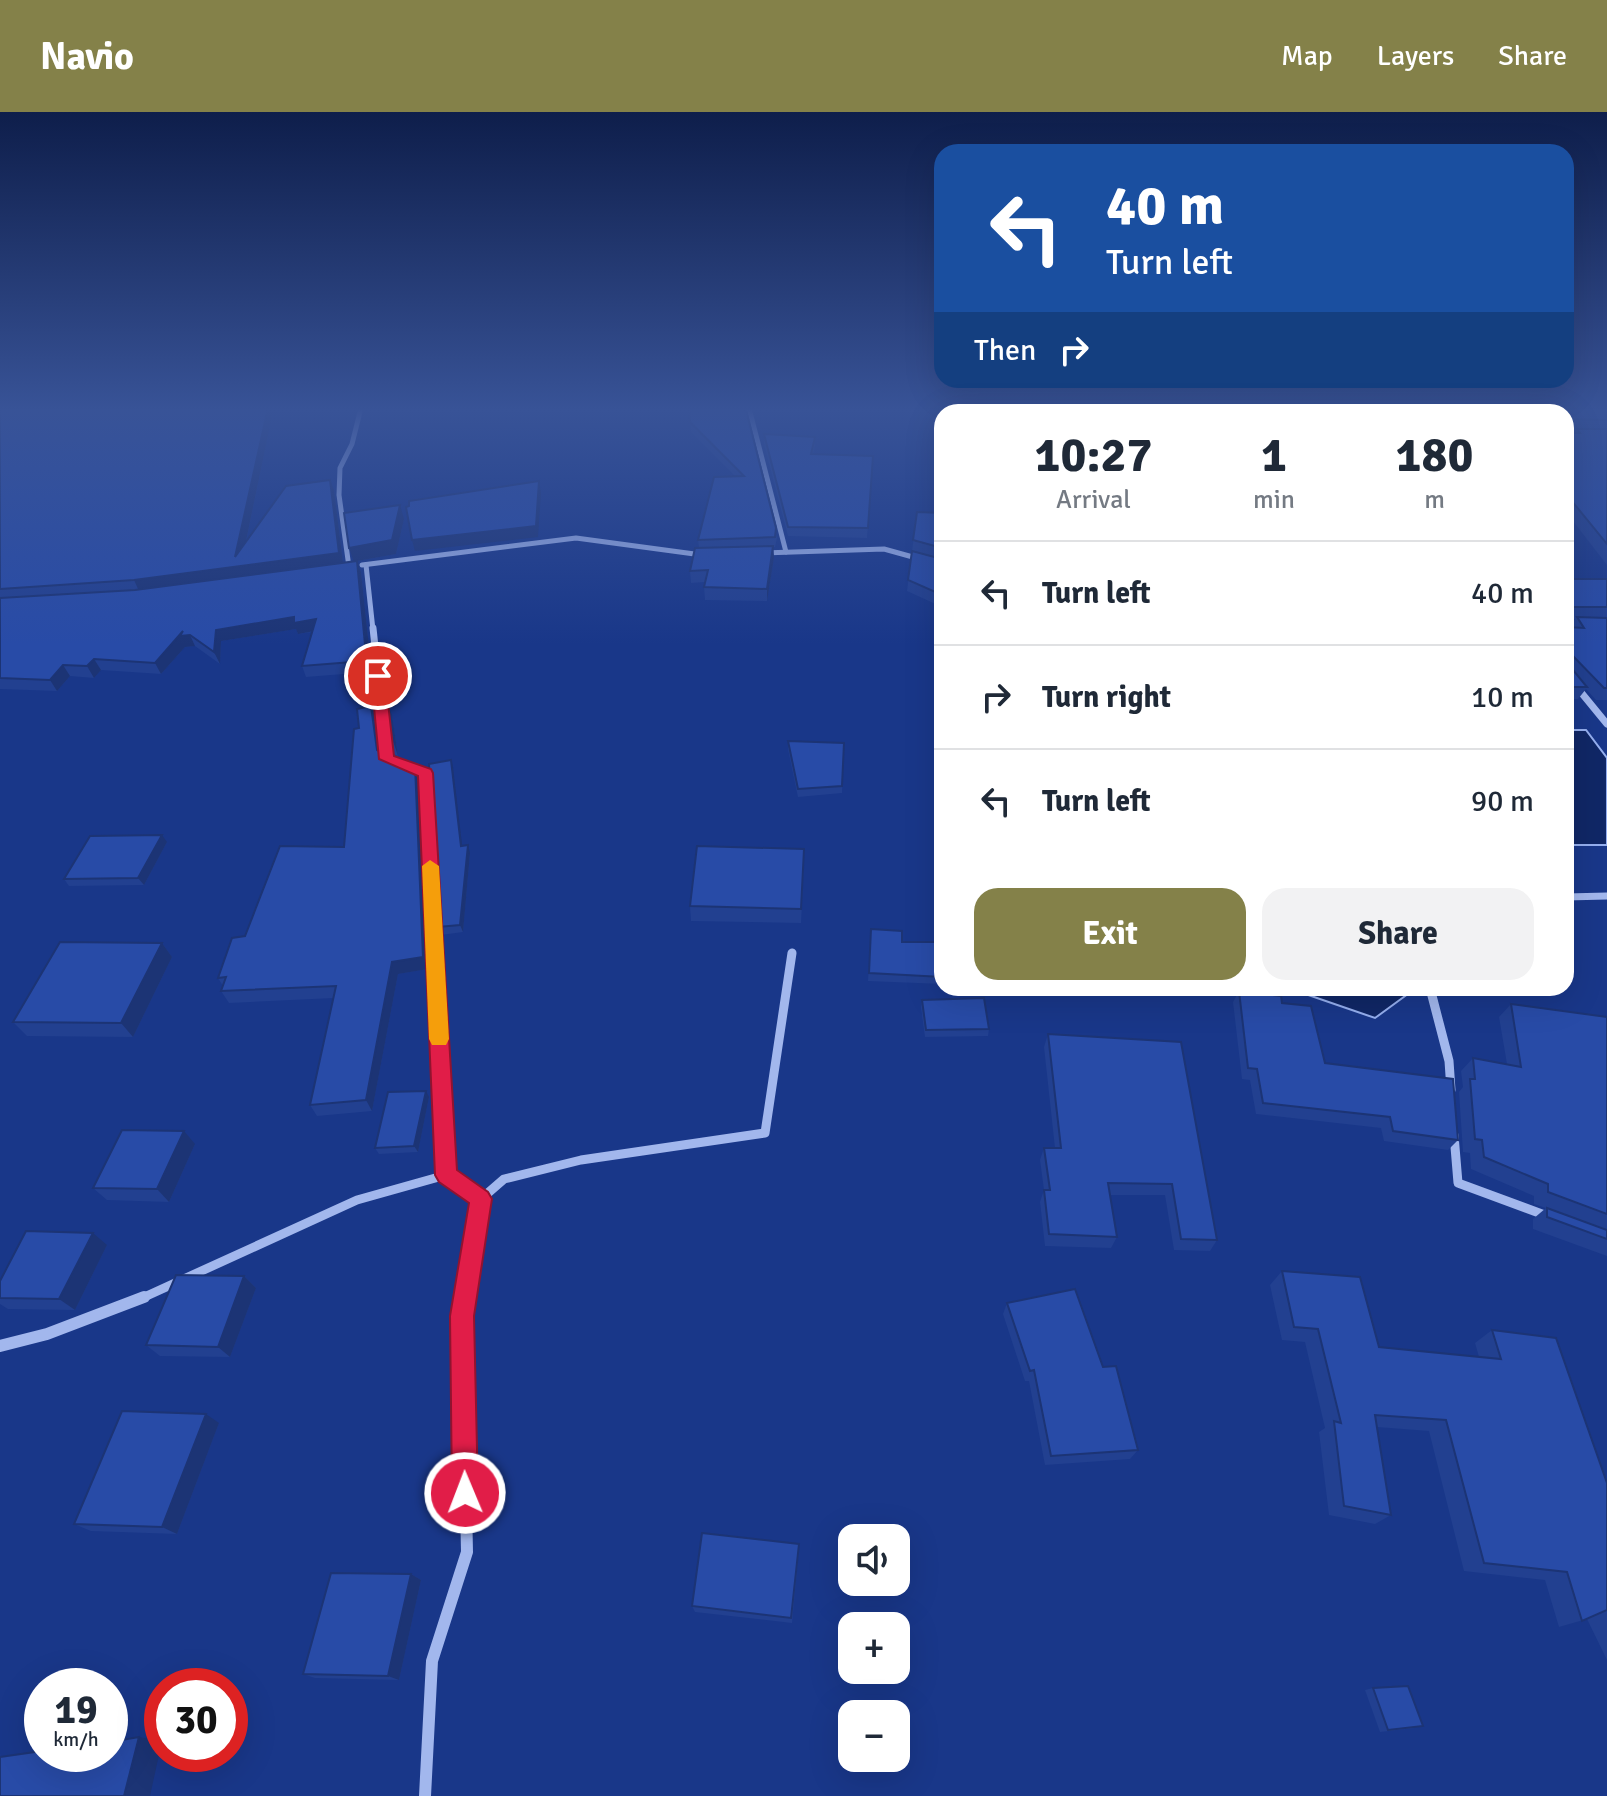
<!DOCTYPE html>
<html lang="en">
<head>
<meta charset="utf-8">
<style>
  body { margin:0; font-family:Signika,sans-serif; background:#f2f2f3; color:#1f2937; height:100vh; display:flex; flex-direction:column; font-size:30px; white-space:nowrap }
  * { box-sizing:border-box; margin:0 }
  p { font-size:26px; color:#747a83 }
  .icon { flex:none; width:44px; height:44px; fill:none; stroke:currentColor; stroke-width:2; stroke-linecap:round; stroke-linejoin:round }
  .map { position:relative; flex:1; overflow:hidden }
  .sheet { position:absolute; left:934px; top:292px; width:640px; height:592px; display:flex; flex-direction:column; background:#fff; border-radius:24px; box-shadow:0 8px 32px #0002 }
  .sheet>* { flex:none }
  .hud { position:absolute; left:934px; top:32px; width:640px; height:244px; border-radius:24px; box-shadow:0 8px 32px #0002; background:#1a4fa0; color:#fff; overflow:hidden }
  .tools { position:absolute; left:838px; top:1412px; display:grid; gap:16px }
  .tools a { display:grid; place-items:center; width:72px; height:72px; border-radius:16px; background:#fff; box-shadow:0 8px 32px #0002; font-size:40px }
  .speed { position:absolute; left:24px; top:1556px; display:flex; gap:16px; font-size:40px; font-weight:700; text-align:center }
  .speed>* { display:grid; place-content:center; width:104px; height:104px; border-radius:50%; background:#fff; box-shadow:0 8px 32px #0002; line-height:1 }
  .speed small { font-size:20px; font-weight:400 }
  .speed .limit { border:12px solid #d22; background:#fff; color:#111 }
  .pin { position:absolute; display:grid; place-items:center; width:68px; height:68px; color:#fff; margin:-34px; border:4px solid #fff; border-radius:50%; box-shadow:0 2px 8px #0007 }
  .me { position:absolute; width:88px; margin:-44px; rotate:359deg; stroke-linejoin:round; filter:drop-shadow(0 0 6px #0008) }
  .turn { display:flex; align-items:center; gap:28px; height:168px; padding:0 40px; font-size:36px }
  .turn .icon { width:104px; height:104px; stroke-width:2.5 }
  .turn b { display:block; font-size:56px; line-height:68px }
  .then { display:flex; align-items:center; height:76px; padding:0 40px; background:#0003; gap:16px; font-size:30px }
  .eta { display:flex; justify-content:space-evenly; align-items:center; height:136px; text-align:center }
  .eta b { font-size:48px; font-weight:800; line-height:56px }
  .action { display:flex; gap:16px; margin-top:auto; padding:16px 40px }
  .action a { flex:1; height:92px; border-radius:24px; background:#848149; color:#fff; font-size:32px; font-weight:800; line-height:92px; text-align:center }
  .action a+a { background:#f2f2f3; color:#1f2937 }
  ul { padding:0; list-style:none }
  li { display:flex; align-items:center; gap:24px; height:104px; padding:0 40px; border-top:2px solid #e0e1e3 }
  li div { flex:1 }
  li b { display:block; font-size:30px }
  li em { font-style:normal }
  header { display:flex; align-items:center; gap:48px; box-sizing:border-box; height:112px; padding:0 40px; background:#848149; color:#fff }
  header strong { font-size:38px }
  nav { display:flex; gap:44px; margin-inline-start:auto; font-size:28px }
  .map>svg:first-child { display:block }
  .water { fill:#102766; stroke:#95afef; stroke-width:2 }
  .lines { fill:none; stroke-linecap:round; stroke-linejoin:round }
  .street-far3 { stroke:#a2b7ed; stroke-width:5 }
  .street-far2 { stroke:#a2b7ed; stroke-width:7 }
  .street-far1 { stroke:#a2b7ed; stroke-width:9 }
  .street { stroke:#a2b7ed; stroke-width:12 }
  .wall { fill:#224090 }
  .shaded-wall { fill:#1c3475 }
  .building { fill:#284ba7; stroke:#1c3475; stroke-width:2 }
  .route { fill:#e11d48; stroke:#92132f; stroke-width:2 }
  .slow { fill:#f59e0b }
</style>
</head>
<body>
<header>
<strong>Navio</strong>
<nav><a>Map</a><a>Layers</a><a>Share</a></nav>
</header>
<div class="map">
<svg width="1607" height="1684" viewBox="0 0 1607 1684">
  <rect width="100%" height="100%" fill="#193789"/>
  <g class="water">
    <path d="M 1287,296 L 1518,296 L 1520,300 L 1292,300 Z"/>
    <path d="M 1566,618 L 1586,618 L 1607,646 L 1607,733 L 1566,733 Z"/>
    <path d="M 1288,876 L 1416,876 L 1375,906 Z"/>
  </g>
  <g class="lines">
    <g class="street-far3">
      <path d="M 749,296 L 786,440"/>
      <path d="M 1243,296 L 1246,300"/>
      <path d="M 1527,296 L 1530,300"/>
      <path d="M 763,441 L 884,437 L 920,447"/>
      <path d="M 362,453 L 576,426 L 702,443"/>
      <path d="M 366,453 L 373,518"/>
      <path d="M 349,455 L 339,383 L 340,356 L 352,332 L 361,296"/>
    </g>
    <g class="street-far2">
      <path d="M 373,516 L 387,647 L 426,661 L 433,808"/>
      <path d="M 1566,562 L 1607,612"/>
      <path d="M 1566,785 L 1607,784"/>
    </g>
    <g class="street-far1">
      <path d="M 433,806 L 446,1063 L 481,1087 L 465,1187"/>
      <path d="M 1430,876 L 1449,949 L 1451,978"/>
      <path d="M 1454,1023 L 1458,1071 L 1550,1105"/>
      <path d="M 481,1087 L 504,1067 L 581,1048 L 765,1021 L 792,841"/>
      <path d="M 140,1187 L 357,1088 L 446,1063"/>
    </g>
    <g class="street">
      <path d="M 0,1234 L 47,1222 L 144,1185"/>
      <path d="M 425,1684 L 432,1549 L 467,1440 L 462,1204 L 465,1185"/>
    </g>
  </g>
  <g class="wall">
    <path d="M 0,296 L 272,296 L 273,299 L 246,430 L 334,378 L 343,451 L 354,450 L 404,407 L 396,442 L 357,449 L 361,460 L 371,554 L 369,560 L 306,565 L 302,554 L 312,520 L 298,522 L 296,517 L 221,529 L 220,552 L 195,534 L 185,535 L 161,562 L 101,558 L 94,566 L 70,564 L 57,579 L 0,577 Z"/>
    <path d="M 689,296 L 743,296 L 777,426 L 775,435 L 773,435 L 774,446 L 767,489 L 705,488 L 704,475 L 705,470 L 691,471 L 690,459 L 699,436 L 698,428 L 735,364 L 691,320 Z"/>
    <path d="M 1547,296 L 1607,296 L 1607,453 L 1566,400 L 1566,321 L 1575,321 L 1576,318 L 1566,318 L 1566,300 L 1550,300 Z"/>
    <path d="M 764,322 L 815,325 L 815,334 L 813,342 L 873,344 L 867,426 L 788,424 L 764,332 Z"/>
    <path d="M 917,400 L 942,401 L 942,495 L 907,479 Z"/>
    <path d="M 1566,467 L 1607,467 L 1607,588 L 1596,588 L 1586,577 L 1578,587 L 1566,587 L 1566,515 L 1570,515 L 1575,507 L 1566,507 Z"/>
    <path d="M 371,594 L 376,607 L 380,640 L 398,652 L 415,653 L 420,666 L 428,857 L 398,862 L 372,999 L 317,1004 L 310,993 L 334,886 L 229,891 L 221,879 L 223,874 L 218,866 L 245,824 L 344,735 L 359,616 Z"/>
    <path d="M 392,603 L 398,644 L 393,642 L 387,627 Z"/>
    <path d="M 788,629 L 844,631 L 842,681 L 798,685 L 788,637 Z"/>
    <path d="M 453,655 L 462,734 L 470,741 L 463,820 L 441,823 L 438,815 Z"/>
    <path d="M 167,730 L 144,773 L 69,774 L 64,767 Z"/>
    <path d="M 804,751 L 801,811 L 691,809 L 690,794 Z"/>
    <path d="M 871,817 L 902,830 L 942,865 L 942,872 L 868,869 Z"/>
    <path d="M 162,831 L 172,845 L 133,925 L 27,924 L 13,910 Z"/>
    <path d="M 1239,879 L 1282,891 L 1325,951 L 1458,1028 L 1448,1038 L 1384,1029 L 1381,1016 L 1256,1002 L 1250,968 L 1242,967 L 1233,890 Z"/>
    <path d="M 922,888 L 989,917 L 988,924 L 925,925 L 921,895 Z"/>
    <path d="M 1511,892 L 1607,905 L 1607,1144 L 1533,1117 L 1533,1107 L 1546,1096 L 1534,1092 L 1534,1084 L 1471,1057 L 1470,1041 L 1463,1040 L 1459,980 L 1463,975 L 1461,959 L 1473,946 L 1507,952 L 1499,905 Z"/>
    <path d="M 1048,922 L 1217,1128 L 1210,1139 L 1174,1138 L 1165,1083 L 1110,1083 L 1117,1125 L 1111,1136 L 1045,1134 L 1040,1090 L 1044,1078 L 1040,1048 L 1044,1036 L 1055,1036 L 1044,935 Z"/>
    <path d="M 429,985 L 418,1040 L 379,1042 L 375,1036 Z"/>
    <path d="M 195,1032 L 169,1090 L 107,1088 L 93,1076 Z"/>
    <path d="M 107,1133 L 75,1198 L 8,1197 L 0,1192 L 0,1169 Z"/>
    <path d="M 1282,1159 L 1379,1235 L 1479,1245 L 1475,1231 L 1492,1218 L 1607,1371 L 1607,1548 L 1587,1507 L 1559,1515 L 1545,1468 L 1464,1459 L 1429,1319 L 1377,1315 L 1391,1403 L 1375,1412 L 1329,1403 L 1319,1320 L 1325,1316 L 1305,1230 L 1282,1228 L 1270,1173 Z"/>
    <path d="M 244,1164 L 256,1176 L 230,1245 L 160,1244 L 146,1233 Z"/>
    <path d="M 1007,1191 L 1103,1255 L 1138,1338 L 1130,1347 L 1045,1353 L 1029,1269 L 1025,1269 L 1003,1202 Z"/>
    <path d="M 219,1311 L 177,1422 L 91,1419 L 74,1412 Z"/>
    <path d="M 799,1438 L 792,1511 L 695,1500 L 692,1494 Z"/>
    <path d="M 411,1462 L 421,1468 L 399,1568 L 315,1566 L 303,1562 Z"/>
    <path d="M 1373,1576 L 1415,1616 L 1380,1620 L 1365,1578 Z"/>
  </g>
  <g class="shaded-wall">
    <path d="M 268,296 L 272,296 L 273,299 L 241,453 L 330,368 L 334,378 L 343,451 L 139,479 L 134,468 L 235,445 Z"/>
    <path d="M 539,369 L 541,381 L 538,425 L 415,439 L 412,428 Z"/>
    <path d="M 400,393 L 404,407 L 396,442 L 357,449 L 361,460 L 371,554 L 369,560 L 365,549 L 354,450 L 349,436 Z"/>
    <path d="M 773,434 L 774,446 L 767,489 L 767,477 Z"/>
    <path d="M 294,505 L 316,507 L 320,518 L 298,522 L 296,517 L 221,529 L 220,552 L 214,540 L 216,518 Z"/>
    <path d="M 183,519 L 190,523 L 195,534 L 185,535 L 161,562 L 155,551 Z"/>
    <path d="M 94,547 L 101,558 L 94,566 L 87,554 Z"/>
    <path d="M 63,553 L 70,564 L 57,579 L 50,568 Z"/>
    <path d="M 386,589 L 392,603 L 398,644 L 393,629 Z"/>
    <path d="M 371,594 L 376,607 L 381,650 L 377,638 Z"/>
    <path d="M 451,648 L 453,655 L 463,741 L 461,734 Z"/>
    <path d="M 415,653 L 420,666 L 428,857 L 398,862 L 372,999 L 366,988 Z"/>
    <path d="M 162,723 L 167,730 L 144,773 L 138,766 Z"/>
    <path d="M 468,733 L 470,741 L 463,820 L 460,813 Z"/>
    <path d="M 162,831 L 172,845 L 133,925 L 121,911 Z"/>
    <path d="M 426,979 L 429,985 L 418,1040 L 414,1034 Z"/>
    <path d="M 184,1019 L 195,1032 L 169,1090 L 157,1077 Z"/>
    <path d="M 93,1121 L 107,1133 L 75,1198 L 59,1187 Z"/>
    <path d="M 244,1164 L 256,1176 L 230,1245 L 218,1235 Z"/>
    <path d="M 206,1302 L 219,1311 L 177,1422 L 162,1415 Z"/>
    <path d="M 411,1462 L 421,1468 L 399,1568 L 388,1564 Z"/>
    <path d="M 139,1625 L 162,1629 L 150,1684 L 124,1684 Z"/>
  </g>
  <g class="building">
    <path d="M 0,296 L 268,296 L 235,445 L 286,374 L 330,368 L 339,441 L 134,468 L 0,477 Z"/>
    <path d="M 689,296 L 743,296 L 747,302 L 776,416 L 775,425 L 698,428 L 714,365 L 744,364 L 690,310 Z"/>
    <path d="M 1561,296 L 1607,296 L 1607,308 L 1569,307 L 1566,303 L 1566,300 L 1563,300 Z"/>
    <path d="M 1577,317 L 1607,317 L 1607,432 L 1571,388 L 1566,386 L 1566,321 L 1580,321 Z"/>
    <path d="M 764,322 L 815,325 L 811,342 L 873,344 L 868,416 L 788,415 Z"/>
    <path d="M 539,369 L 536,414 L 412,428 L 406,395 L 409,394 L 409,389 Z"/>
    <path d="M 400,393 L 392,428 L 349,436 L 344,401 Z"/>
    <path d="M 917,400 L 942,401 L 942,436 L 913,428 Z"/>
    <path d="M 773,434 L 767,477 L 704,475 L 708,458 L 690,459 L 695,436 Z"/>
    <path d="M 912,439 L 942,447 L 942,483 L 908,468 Z"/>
    <path d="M 357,449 L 366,543 L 365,549 L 302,554 L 316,507 L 294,511 L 294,505 L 216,518 L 214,540 L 190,523 L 180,524 L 183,519 L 155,551 L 94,547 L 87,554 L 63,553 L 50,568 L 0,566 L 0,486 L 135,478 Z"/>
    <path d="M 1566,467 L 1607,467 L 1607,495 L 1570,495 L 1566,489 Z"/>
    <path d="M 1577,505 L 1607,506 L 1607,576 L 1604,576 L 1573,544 L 1568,547 L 1568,552 L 1587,575 L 1573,575 L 1571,571 L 1566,571 L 1566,515 L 1584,516 Z"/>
    <path d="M 383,589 L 386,589 L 393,629 L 387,627 Z"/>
    <path d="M 371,594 L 377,638 L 396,646 L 397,652 L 407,650 L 415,653 L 423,845 L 392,850 L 366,988 L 310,993 L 336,874 L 221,879 L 226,865 L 218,866 L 232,826 L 245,824 L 280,734 L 344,735 L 354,617 L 359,616 L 357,597 Z"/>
    <path d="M 788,629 L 844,631 L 842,674 L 798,677 Z"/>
    <path d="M 451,648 L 461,734 L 468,733 L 460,813 L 438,815 L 429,652 Z"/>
    <path d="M 162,723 L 138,766 L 64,767 L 90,724 Z"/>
    <path d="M 697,734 L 804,737 L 801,797 L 690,794 Z"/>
    <path d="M 871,817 L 902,819 L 902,830 L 940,830 L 942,865 L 869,861 Z"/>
    <path d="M 60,830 L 162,831 L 121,911 L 13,910 Z"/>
    <path d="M 1239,879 L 1281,884 L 1282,891 L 1311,894 L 1325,951 L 1453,967 L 1458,1028 L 1393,1019 L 1390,1005 L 1263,991 L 1257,957 L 1248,956 Z"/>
    <path d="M 984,886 L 989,917 L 926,918 L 922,888 Z"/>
    <path d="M 1511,892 L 1607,905 L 1607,1102 L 1548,1080 L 1548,1072 L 1484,1045 L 1482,1028 L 1475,1027 L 1470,967 L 1475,967 L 1473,946 L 1521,955 Z"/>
    <path d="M 1048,922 L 1181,930 L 1217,1128 L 1181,1127 L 1172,1072 L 1108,1071 L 1117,1125 L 1049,1122 L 1044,1078 L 1050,1078 L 1044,1036 L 1061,1036 Z"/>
    <path d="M 426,979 L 414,1034 L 375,1036 L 388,980 Z"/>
    <path d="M 122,1018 L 184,1019 L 157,1077 L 93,1076 Z"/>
    <path d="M 1547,1096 L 1607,1118 L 1607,1127 L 1547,1105 Z"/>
    <path d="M 26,1119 L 93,1121 L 59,1187 L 0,1186 L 0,1169 Z"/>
    <path d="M 1282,1159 L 1360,1165 L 1379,1235 L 1501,1247 L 1492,1218 L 1556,1226 L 1607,1371 L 1607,1498 L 1582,1509 L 1567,1460 L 1484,1451 L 1446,1308 L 1375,1303 L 1391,1403 L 1344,1394 L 1334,1309 L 1341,1311 L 1318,1217 L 1294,1215 Z"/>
    <path d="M 176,1163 L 244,1164 L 218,1235 L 146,1233 Z"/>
    <path d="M 1075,1177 L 1103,1255 L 1116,1254 L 1138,1338 L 1051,1344 L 1034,1258 L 1030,1259 L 1007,1191 Z"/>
    <path d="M 122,1299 L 206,1302 L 162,1415 L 74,1412 Z"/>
    <path d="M 702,1421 L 799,1432 L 791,1506 L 692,1494 Z"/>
    <path d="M 331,1461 L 411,1462 L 388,1564 L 303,1562 Z"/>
    <path d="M 1408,1574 L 1423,1614 L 1388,1618 L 1373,1576 Z"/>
    <path d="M 139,1625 L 124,1684 L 0,1684 L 0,1645 L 42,1639 L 42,1642 L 110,1642 L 110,1630 Z"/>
  </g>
  <linearGradient id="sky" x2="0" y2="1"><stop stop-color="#0e1e4b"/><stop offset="0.56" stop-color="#385397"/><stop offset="1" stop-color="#385397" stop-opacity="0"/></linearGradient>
  <rect width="1607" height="532" fill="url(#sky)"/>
  <path class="route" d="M 378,560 L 385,564 L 394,644 L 431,657 L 433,661 L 457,1058 L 488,1080 L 492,1087 L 474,1204 L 478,1381 L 475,1390 L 465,1394 L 456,1390 L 452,1381 L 450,1204 L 469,1091 L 439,1070 L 435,1063 L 418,664 L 379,647 L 371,564 Z"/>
  <path class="slow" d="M 430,748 L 439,754 L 449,927 L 446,933 L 432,933 L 429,927 L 422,754 Z"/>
</svg>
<div class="tools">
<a><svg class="icon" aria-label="sound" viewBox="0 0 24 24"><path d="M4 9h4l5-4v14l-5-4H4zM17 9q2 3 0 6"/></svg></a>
<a>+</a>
<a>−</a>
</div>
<div class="speed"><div>19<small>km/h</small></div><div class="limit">30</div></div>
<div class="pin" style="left:378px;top:564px;background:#d93025"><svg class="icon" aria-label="arrive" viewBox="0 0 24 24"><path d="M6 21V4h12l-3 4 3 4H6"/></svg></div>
<svg class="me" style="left:465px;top:1381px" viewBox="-20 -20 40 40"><circle r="17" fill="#e11d48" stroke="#fff" stroke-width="3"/><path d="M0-11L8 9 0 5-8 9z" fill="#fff"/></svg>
<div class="hud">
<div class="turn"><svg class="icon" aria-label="left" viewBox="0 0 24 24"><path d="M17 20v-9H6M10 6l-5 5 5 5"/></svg><div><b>40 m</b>Turn left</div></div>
<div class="then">Then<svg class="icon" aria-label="right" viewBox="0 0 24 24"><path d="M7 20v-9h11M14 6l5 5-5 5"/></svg></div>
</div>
<section class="sheet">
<div class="eta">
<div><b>10:27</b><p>Arrival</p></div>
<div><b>1</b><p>min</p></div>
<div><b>180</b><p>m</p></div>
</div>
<ul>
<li><svg class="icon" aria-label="left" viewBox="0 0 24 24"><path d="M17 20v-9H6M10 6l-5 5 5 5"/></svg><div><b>Turn left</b></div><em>40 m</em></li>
<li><svg class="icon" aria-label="right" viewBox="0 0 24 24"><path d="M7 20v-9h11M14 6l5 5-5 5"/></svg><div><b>Turn right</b></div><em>10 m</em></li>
<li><svg class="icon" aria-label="left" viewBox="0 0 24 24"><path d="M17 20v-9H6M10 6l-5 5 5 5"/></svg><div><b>Turn left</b></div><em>90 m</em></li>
</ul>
<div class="action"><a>Exit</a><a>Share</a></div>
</section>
</div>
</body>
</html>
